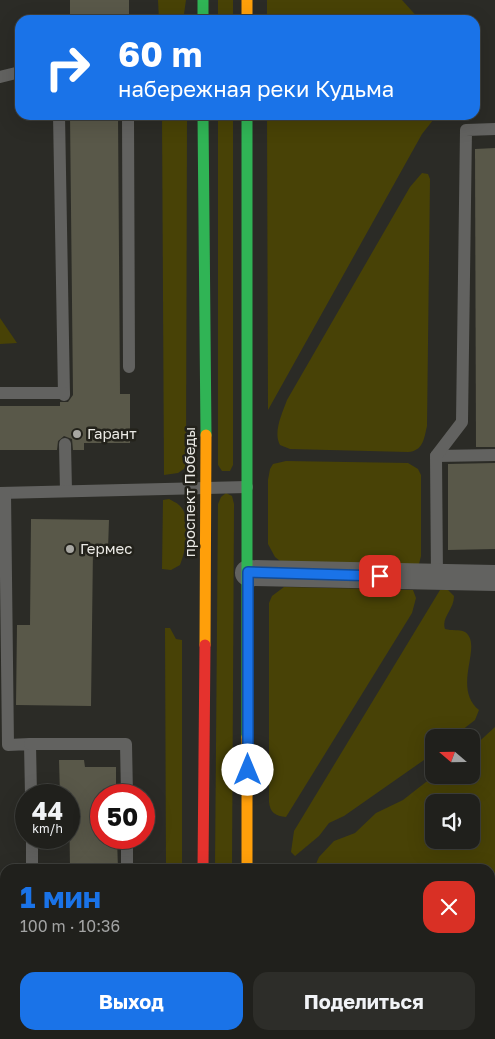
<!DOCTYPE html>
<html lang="ru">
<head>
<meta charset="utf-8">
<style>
  body { margin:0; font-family:"Golos Text",sans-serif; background:#2d2d29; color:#f1f3f6; height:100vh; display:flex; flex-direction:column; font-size:19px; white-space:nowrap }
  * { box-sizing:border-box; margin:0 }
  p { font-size:16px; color:#a2a3a3 }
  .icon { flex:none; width:28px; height:28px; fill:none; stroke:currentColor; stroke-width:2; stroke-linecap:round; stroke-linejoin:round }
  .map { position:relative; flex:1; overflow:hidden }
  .sheet { position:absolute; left:0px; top:864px; width:495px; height:176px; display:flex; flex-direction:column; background:#20201c; border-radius:15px 15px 0 0; box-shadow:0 5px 20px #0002,0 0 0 1px #3d3e3b }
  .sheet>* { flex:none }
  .guide { position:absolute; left:15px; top:15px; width:465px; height:105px; border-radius:15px; box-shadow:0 5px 20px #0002,0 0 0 1px #3d3e3b; background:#1a73e8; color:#fff; overflow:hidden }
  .needle { width:32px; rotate:290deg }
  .tools { position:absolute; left:425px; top:729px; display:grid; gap:10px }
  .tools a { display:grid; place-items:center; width:55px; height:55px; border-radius:10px; background:#20201c; box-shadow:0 5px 20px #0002,0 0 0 1px #3d3e3b; font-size:25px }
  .speed { position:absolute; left:15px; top:784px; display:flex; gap:10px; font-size:25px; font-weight:700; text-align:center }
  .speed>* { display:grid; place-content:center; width:65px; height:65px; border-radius:50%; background:#20201c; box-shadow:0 5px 20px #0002,0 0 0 1px #3d3e3b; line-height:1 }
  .speed small { font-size:12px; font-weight:400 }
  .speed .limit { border:8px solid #d22; background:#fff; color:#111 }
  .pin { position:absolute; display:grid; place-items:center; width:42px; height:42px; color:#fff; margin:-21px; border-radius:10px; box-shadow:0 2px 8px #0006 }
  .me { position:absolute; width:55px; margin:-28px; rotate:0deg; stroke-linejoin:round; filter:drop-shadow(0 0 4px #0008) }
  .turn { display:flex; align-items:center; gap:18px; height:105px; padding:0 20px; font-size:22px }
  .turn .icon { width:65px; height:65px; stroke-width:2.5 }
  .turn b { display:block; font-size:35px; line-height:42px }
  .round { display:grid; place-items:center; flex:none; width:52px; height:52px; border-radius:15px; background:#2d2d29 }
  .overview { display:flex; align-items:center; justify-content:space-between; height:85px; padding:0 20px }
  h1 { font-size:30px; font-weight:700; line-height:38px; color:#1a73e8 }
  .primary-button { display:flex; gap:10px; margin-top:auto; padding:10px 20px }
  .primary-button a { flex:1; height:58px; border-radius:15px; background:#1a73e8; color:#fff; font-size:20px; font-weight:700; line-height:58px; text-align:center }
  .primary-button a+a { background:#2d2d29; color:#f1f3f6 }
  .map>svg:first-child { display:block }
  .green { fill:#484206; fill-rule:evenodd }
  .building { fill:#595849 }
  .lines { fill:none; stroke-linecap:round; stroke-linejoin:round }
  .lane { stroke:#626260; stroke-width:12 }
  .street { stroke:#626260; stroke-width:26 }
  .fast { stroke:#30b455; stroke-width:11 }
  .slow { stroke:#ff9f0a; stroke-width:11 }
  .jam { stroke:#e5322d; stroke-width:11 }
  .route-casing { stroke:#114b97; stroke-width:12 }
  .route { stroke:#1a73e8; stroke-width:9 }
  .poi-dot { fill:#a8a7a2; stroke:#23221b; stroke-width:2 }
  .labels { text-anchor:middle; stroke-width:5; stroke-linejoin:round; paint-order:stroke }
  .poi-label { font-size:15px; fill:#ebeae5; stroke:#23221b; text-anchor:start }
  .street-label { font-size:15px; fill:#ebeae5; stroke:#23221b }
</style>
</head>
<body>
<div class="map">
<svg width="495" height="1039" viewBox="0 0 495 1039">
  <rect width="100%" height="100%" fill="#2b2b26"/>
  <g class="green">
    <path d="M 158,0 L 186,0 L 184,14 L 180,20 L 159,20 Z"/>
    <rect x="218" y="0" width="15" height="20"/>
    <path d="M 267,0 L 402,0 L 420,20 L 267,20 Z"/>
    <path d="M 162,115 L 187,115 L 186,459 L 185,468 L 178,473 L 164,475 Z"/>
    <path d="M 218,115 L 233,115 L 233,465 L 230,471 L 222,471 L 218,465 Z"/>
    <path d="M 267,115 L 437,115 L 422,134 L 268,410 Z"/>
    <path d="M 422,173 L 428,174 L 430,179 L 427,426 C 424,439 423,451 408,452 L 290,449 L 280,445 C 273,432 282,414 287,400 L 410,187 Z"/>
    <path d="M 0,318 L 17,343 L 0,344 Z"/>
    <path d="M 286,461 L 408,463 L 418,469 L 421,475 L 421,556 L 419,564 L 284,564 L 275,557 L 268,544 L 268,480 L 270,469 L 273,464 Z"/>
    <path d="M 226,493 L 232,496 L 234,504 L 232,869 L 215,869 L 218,504 L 221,497 Z"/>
    <path d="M 169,499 C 172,501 176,502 179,505 C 193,517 186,550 180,565 L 171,570 L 162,569 L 163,500 Z"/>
    <path d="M 284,587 L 413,590 L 416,598 L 412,613 L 286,817 C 275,816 270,812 269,802 L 269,603 L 272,596 Z"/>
    <path d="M 440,590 L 448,590 L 454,596 C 454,610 441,617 445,629 C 452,631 459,629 465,632 C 484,645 451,687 479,710 L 475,720 L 453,737 L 434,738 L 434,753 L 344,816 L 329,823 L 319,836 L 295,856 L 291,852 L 294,831 Z"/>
    <path d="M 165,628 L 170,628 L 176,639 L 182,640 L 182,869 L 166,869 Z"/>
    <path d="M 495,727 L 495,988 L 490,994 L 490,869 L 317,869 L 316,864 L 319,857 L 334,841 L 355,833 L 376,813 L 403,800 L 435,775 L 471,775 L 471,749 ZM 434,802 L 471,802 L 471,840 L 434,840 Z"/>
    <path d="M 297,1035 L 459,1035 L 456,1039 L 297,1039 Z"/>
  </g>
  <g class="building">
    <rect x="70" y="0" width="59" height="20"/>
    <path d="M 70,115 L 118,115 L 120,394 L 130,394 L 130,443 L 84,443 L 84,450 L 73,450 L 72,439 L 64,436 L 58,441 L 57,450 L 0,450 L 0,406 L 60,406 L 60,402 L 68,402 L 73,395 Z"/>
    <path d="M 495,148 L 495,447 L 476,447 L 475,149 Z"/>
    <path d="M 495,463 L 495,549 L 448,550 L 448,464 Z"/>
    <path d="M 31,519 L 109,520 L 108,549 L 93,549 L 91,706 L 16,705 L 17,625 L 30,625 Z"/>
    <path d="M 59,760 L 84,760 L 85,767 L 116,767 L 116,795 L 101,795 L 101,838 L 117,838 L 118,869 L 70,869 L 69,795 L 60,795 Z"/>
  </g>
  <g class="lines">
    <g class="lane">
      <path d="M 0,77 L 20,72"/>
      <path d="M 59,115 L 64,395"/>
      <path d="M 128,115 L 129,367"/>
      <path d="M 0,393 L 64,393"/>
      <path d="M 65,444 L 66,491"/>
      <path d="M 436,456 L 495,455"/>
      <path d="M 0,493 L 247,487"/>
      <path d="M 5,493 L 8,745 L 30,744 L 31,795"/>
      <path d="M 437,577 L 436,456 L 462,422 L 466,130 L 495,129"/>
      <path d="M 30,744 L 126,744 L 127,795"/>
      <path d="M 32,838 L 32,869"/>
      <path d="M 127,838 L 127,869"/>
      <path d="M 0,942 L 5,942"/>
      <path d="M 33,1035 L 33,1039"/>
      <path d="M 128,1035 L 128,1039"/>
    </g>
    <path class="street" d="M 248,573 L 495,578"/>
    <g class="fast">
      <path d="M 203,0 L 203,20"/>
      <path d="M 203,115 L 206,435"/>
      <path d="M 247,115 L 247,737"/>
    </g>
    <g class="slow">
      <path d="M 247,0 L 247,20"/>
      <path d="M 205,645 L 206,435"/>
      <path d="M 247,737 L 247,869"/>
      <path d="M 201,1035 L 201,1039"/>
      <path d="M 247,1035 L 247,1039"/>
    </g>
    <path class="jam" d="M 203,869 L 205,645"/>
  </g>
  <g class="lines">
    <g class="route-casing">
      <path id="route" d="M 248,770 L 248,572 L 380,576"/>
    </g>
    <use href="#route" class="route"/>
  </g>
  <g class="poi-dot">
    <circle cx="77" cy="434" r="5"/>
    <circle cx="70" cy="549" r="5"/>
  </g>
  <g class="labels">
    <g class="poi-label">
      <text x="87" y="439">Гарант</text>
      <text x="80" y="554">Гермес</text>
    </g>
    <g class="street-label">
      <text transform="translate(190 492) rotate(-90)" y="5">проспект Победы</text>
    </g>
  </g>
</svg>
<div class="tools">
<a><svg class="needle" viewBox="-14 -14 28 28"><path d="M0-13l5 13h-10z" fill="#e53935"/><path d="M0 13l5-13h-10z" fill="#a2a3a3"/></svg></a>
<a><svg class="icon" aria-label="sound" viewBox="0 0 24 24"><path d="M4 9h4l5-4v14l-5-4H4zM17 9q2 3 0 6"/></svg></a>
</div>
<div class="speed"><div>44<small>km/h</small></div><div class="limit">50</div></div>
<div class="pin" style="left:380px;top:576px;background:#d93025"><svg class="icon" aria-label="arrive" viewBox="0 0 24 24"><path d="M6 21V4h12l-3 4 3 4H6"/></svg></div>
<svg class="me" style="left:248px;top:770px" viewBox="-20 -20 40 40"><circle r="19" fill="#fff"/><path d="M0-13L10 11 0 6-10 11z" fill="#1a73e8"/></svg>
<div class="guide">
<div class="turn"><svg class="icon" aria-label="right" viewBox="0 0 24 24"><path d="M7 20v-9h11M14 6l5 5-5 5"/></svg><div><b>60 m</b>набережная реки Кудьма</div></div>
</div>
<section class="sheet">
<div class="overview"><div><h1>1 мин</h1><p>100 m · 10:36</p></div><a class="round" style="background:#d93025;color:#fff"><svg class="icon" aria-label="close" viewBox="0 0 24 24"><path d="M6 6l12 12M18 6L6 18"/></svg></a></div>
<div class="primary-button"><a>Выход</a><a>Поделиться</a></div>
</section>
</div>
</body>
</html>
